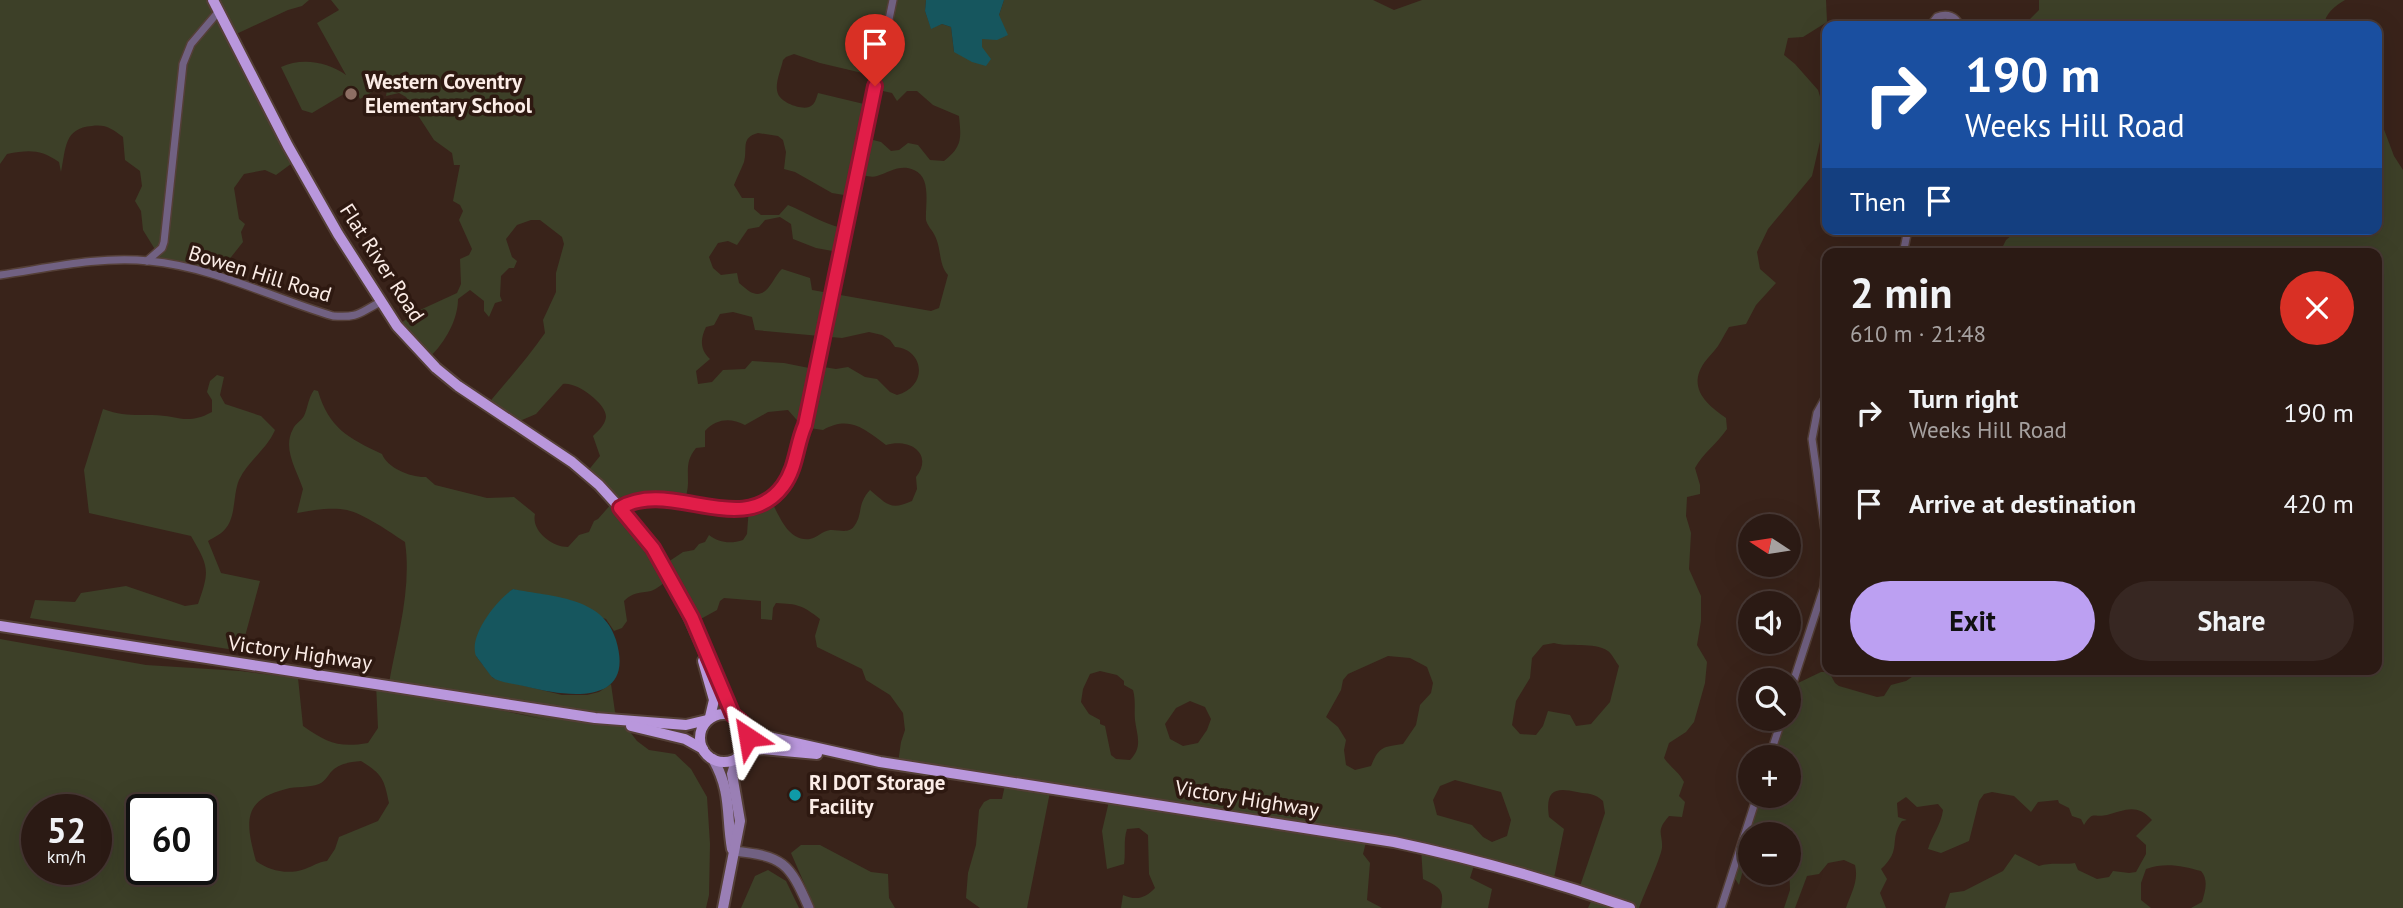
<!DOCTYPE html>
<html lang="en">
<head>
<meta charset="utf-8">
<style>
  body { margin:0; font-family:"PT Sans",sans-serif; background:#372722; color:#f1f3f6; height:100vh; display:flex; flex-direction:column; font-size:26px; white-space:nowrap }
  * { box-sizing:border-box; margin:0 }
  p { font-size:23px; color:#a6a1a0 }
  .icon { flex:none; width:38px; height:38px; fill:none; stroke:currentColor; stroke-width:2; stroke-linecap:round; stroke-linejoin:round }
  .map { position:relative; flex:1; overflow:hidden }
  .drawer { position:absolute; left:1822px; top:248px; width:560px; height:427px; display:flex; flex-direction:column; background:#2b1a14; border-radius:14px; box-shadow:0 7px 28px #0002,0 0 0 2px #473834 }
  .drawer>* { flex:none }
  .top-card { position:absolute; left:1822px; top:21px; width:560px; height:214px; border-radius:14px; box-shadow:0 7px 28px #0002,0 0 0 2px #473834; background:#1a4fa0; color:#fff; overflow:hidden }
  .needle { width:46px; rotate:282deg }
  .fabs { position:absolute; left:1738px; top:514px; display:grid; gap:14px }
  .fabs a { display:grid; place-items:center; width:63px; height:63px; border-radius:50%; background:#2b1a14; box-shadow:0 7px 28px #0002,0 0 0 2px #473834; font-size:35px }
  .speed { position:absolute; left:21px; top:794px; display:flex; gap:14px; font-size:35px; font-weight:700; text-align:center }
  .speed>* { display:grid; place-content:center; width:91px; height:91px; border-radius:50%; background:#2b1a14; box-shadow:0 7px 28px #0002,0 0 0 2px #473834; line-height:1 }
  .speed small { font-size:18px; font-weight:400 }
  .speed .limit { border:4px solid #111; border-radius:10px; background:#fff; color:#111 }
  .pin { position:absolute; display:grid; place-items:center; width:60px; height:60px; color:#fff; margin:-72px -30px; border-radius:50% 50% 50% 0; rotate:-45deg; box-shadow:0 0 7px #0007 }
  .pin .icon { rotate:45deg }
  .me { position:absolute; width:77px; margin:-38px; rotate:327deg; stroke-linejoin:round; filter:drop-shadow(0 0 5px #0008) }
  .turn { display:flex; align-items:center; gap:24px; height:147px; padding:0 28px; font-size:32px }
  .turn .icon { width:91px; height:91px; stroke-width:2.5 }
  .turn b { display:block; font-size:49px; line-height:60px }
  .then { display:flex; align-items:center; height:66px; padding:0 28px; background:#0003; gap:14px; font-size:26px }
  .round { display:grid; place-items:center; flex:none; width:74px; height:74px; border-radius:37px; background:#372722 }
  .overview { display:flex; align-items:center; justify-content:space-between; height:119px; padding:0 28px }
  h1 { font-size:42px; font-weight:800; line-height:52px }
  .action { display:flex; gap:14px; margin-top:auto; padding:14px 28px }
  .action a { flex:1; height:80px; border-radius:42px; background:#bca0f2; color:#111; font-size:28px; font-weight:800; line-height:80px; text-align:center }
  .action a+a { background:#372722; color:#f1f3f6 }
  ul { padding:0; list-style:none }
  li { display:flex; align-items:center; gap:21px; height:91px; padding:0 28px }
  li div { flex:1 }
  li b { display:block; font-size:26px }
  li em { font-style:normal }
  .map>svg:first-child { display:block }
  .green { fill:#3d4028; fill-rule:evenodd }
  .water { fill:#16565e }
  .lines { fill:none; stroke-linecap:round; stroke-linejoin:round }
  .minor-casing { stroke:#543f37; stroke-width:10 }
  .tertiary-casing { stroke:#543f37; stroke-width:12 }
  .secondary-casing { stroke:#543f37; stroke-width:14 }
  .primary-casing { stroke:#543f37; stroke-width:14 }
  .minor { stroke:#716182; stroke-width:7 }
  .tertiary { stroke:#716182; stroke-width:9 }
  .secondary { stroke:#9a7fb5; stroke-width:10 }
  .primary { stroke:#b997dc; stroke-width:10 }
  .route-casing { stroke:#92132f; stroke-width:18 }
  .route { stroke:#e11d48; stroke-width:12 }
  .education-dot { fill:#8d6e63; stroke:#2e1911; stroke-width:2.5 }
  .culture-dot { fill:#0f9aa8; stroke:#2e1911; stroke-width:2.5 }
  .labels { text-anchor:middle; stroke-width:7; stroke-linejoin:round; paint-order:stroke }
  .poi-label { font-size:21px; font-weight:bold; fill:#fcede7; stroke:#2e1911; text-anchor:start }
  .street-label { font-size:21px; fill:#fcede7; stroke:#2e1911 }
</style>
</head>
<body>
<div class="map">
<svg width="2403" height="908" viewBox="0 0 2403 908">
  <rect width="100%" height="100%" fill="#39231a"/>
  <g class="green">
    <path d="M 0,0 L 309,0 L 302,6 L 288,10 L 232,36 L 295,161 L 276,175 L 265,170 L 244,174 L 234,188 L 239,219 L 245,224 L 241,232 L 243,242 L 228,261 L 222,276 L 151,261 L 156,251 L 143,230 L 141,211 L 135,201 L 142,186 L 140,171 L 125,160 L 123,137 C 112,129 106,124 92,126 C 64,128 66,148 61,172 L 59,162 C 40,149 29,150 7,154 L 0,164 Z"/>
    <path d="M 331,0 L 926,0 L 925,11 L 931,28 L 942,24 L 951,27 L 954,52 L 982,47 L 982,38 L 999,15 L 1004,0 L 1373,0 L 1394,10 L 1422,0 L 1826,0 L 1827,22 L 1803,37 L 1788,38 L 1784,55 L 1795,64 L 1818,90 L 1826,116 L 1812,176 L 1768,229 L 1757,252 L 1760,269 L 1776,283 L 1756,305 L 1746,324 L 1729,327 C 1725,333 1722,340 1718,346 C 1714,352 1708,357 1704,363 C 1687,388 1707,405 1726,418 L 1727,429 C 1717,444 1703,453 1695,468 L 1700,485 L 1700,494 L 1687,497 L 1686,516 L 1691,533 L 1689,569 L 1701,596 L 1701,621 L 1697,645 L 1707,662 L 1705,683 L 1694,722 L 1686,732 L 1669,743 L 1664,758 C 1671,768 1679,772 1684,782 L 1679,796 L 1685,802 L 1682,817 L 1669,816 C 1655,832 1663,833 1662,848 C 1660,860 1644,894 1639,908 L 1588,908 L 1594,895 L 1579,889 L 1605,813 L 1603,801 C 1595,793 1588,794 1577,792 C 1555,787 1545,790 1549,817 L 1564,829 L 1554,878 L 1476,859 L 1470,878 L 1492,889 L 1488,908 L 1441,908 C 1445,889 1439,887 1423,879 L 1421,848 L 1367,838 L 1363,854 L 1370,863 L 1367,900 L 1382,908 L 1121,908 L 1123,895 C 1136,901 1146,898 1155,888 L 1149,874 L 1148,835 L 1139,828 L 1127,829 C 1123,841 1126,852 1124,864 L 1107,869 L 1102,831 L 1110,797 L 1051,787 L 1027,908 L 980,908 L 966,898 L 968,873 L 976,845 L 979,810 L 984,802 L 990,799 L 1002,799 L 1006,780 L 898,763 L 901,742 L 905,730 L 903,713 L 890,695 L 866,680 L 862,669 L 817,647 L 815,636 L 820,619 C 802,605 798,604 776,603 L 773,608 L 772,620 L 761,619 L 761,601 L 724,598 L 720,601 L 717,610 L 697,621 L 671,578 C 665,582 657,589 651,591 C 639,593 633,592 624,601 L 627,621 L 622,628 L 614,631 L 606,619 L 513,589 C 493,608 476,626 476,656 L 493,678 L 562,695 L 587,695 L 599,692 L 611,684 L 615,712 L 637,741 L 649,750 L 675,754 L 691,769 L 707,797 L 710,844 L 709,895 L 706,908 L 0,908 L 0,639 L 146,665 L 240,671 L 298,678 L 303,726 C 327,743 339,748 368,743 L 378,728 L 376,683 L 551,721 L 389,683 C 397,638 412,589 405,542 C 390,532 364,514 347,510 C 332,507 313,510 297,513 L 303,489 C 297,470 282,449 293,429 C 295,424 301,421 304,416 C 308,407 308,399 314,390 L 318,391 C 329,428 348,438 382,454 C 387,468 412,478 426,477 L 435,485 L 487,498 L 514,497 L 535,514 C 531,531 552,547 568,547 L 579,535 L 589,532 L 594,521 L 598,519 L 613,502 L 587,472 L 600,456 L 593,436 C 598,431 605,425 606,417 C 607,404 576,381 563,384 L 536,414 L 515,423 L 487,405 C 507,381 527,359 545,333 L 543,320 L 556,292 L 556,273 L 564,244 L 562,237 L 540,220 L 531,220 L 517,225 L 506,239 L 512,257 L 517,261 L 514,268 L 509,268 L 501,276 L 500,296 L 502,301 L 495,303 L 489,317 L 484,311 L 484,301 L 470,290 L 458,299 C 458,320 445,342 430,357 L 398,325 L 420,310 L 457,293 L 461,284 L 460,259 L 469,255 L 472,249 L 459,220 L 463,211 L 460,205 L 453,201 L 460,165 L 454,165 L 452,153 L 434,140 L 406,97 L 399,93 L 386,96 L 388,83 L 360,99 L 354,88 L 312,113 L 302,110 L 281,67 C 302,57 328,62 346,75 L 317,23 L 339,10 ZM 794,54 L 820,63 L 875,76 L 874,89 L 892,93 L 897,101 L 907,91 L 917,91 L 933,105 L 959,116 C 961,138 963,146 944,161 L 930,160 L 918,145 L 908,143 L 899,150 L 891,151 L 881,142 L 865,138 L 868,105 L 818,93 C 816,99 815,105 809,107 C 800,110 781,102 778,94 C 774,84 781,70 783,60 L 786,57 ZM 758,133 L 778,136 L 783,140 L 786,152 L 784,169 L 795,172 L 832,193 L 850,196 L 856,173 C 862,175 871,178 877,176 C 890,172 900,164 914,170 C 932,177 925,206 926,220 C 927,225 932,230 934,234 C 942,248 938,264 948,275 L 939,308 L 931,311 L 812,290 L 810,278 L 782,269 C 774,275 768,299 753,293 C 749,292 743,286 739,283 L 737,273 L 721,275 L 713,268 L 709,257 L 718,243 L 728,241 L 737,245 L 748,229 L 759,227 L 765,220 L 780,217 L 791,224 L 793,239 L 816,248 L 838,252 L 842,228 C 822,223 807,213 788,205 L 779,215 L 761,215 L 754,209 L 754,198 L 742,198 L 734,185 C 737,177 741,170 744,162 C 748,148 740,138 758,133 ZM 733,312 L 752,317 L 755,330 L 842,338 L 869,332 L 882,335 L 890,340 L 895,347 C 924,349 929,386 897,395 L 890,392 L 877,379 L 865,377 L 848,367 L 836,369 L 817,366 L 814,369 L 784,363 L 752,361 L 745,369 L 723,370 L 712,382 L 698,384 L 696,371 L 710,359 C 700,350 700,339 706,327 L 714,325 L 720,314 ZM 788,410 L 803,427 L 823,430 C 850,415 864,429 886,445 C 910,438 934,454 916,477 L 917,489 L 912,501 C 890,511 887,504 870,490 C 857,504 863,513 855,525 C 849,535 838,529 830,530 C 822,531 817,538 810,539 C 787,542 779,514 770,499 L 749,507 L 747,534 L 743,540 C 731,544 719,543 709,535 L 705,542 L 699,544 L 694,550 L 683,552 L 665,564 L 621,508 L 660,498 L 685,502 C 686,496 688,489 688,483 C 688,469 686,460 696,448 L 705,447 L 705,431 C 717,418 731,418 745,425 L 768,412 ZM 1554,643 C 1570,648 1593,641 1608,651 C 1612,654 1616,662 1619,666 L 1610,702 L 1591,724 L 1576,726 L 1570,715 L 1548,711 L 1543,726 L 1536,735 L 1520,734 L 1512,725 L 1516,701 L 1530,678 L 1532,658 L 1543,645 ZM 1388,656 L 1410,658 L 1427,667 L 1433,683 L 1431,693 L 1420,705 L 1416,725 L 1403,744 C 1382,747 1379,747 1371,766 L 1355,770 L 1346,765 L 1344,750 L 1346,740 L 1338,727 L 1326,717 L 1341,690 L 1343,680 L 1348,674 ZM 1100,671 L 1117,675 L 1124,681 L 1124,685 L 1133,690 C 1136,701 1134,710 1135,720 C 1137,736 1143,747 1130,760 L 1116,759 L 1111,755 L 1105,726 L 1100,724 L 1100,720 L 1089,714 L 1081,702 L 1083,689 L 1090,674 ZM 1190,701 L 1205,707 L 1211,719 L 1207,730 L 1198,743 L 1183,746 L 1170,739 L 1165,724 L 1176,708 ZM 361,761 C 382,774 384,778 389,803 L 378,821 L 339,837 L 335,849 L 327,861 C 318,862 313,866 305,869 C 288,875 270,871 256,861 C 246,824 241,800 286,789 C 296,786 309,788 319,784 C 326,781 329,773 334,769 C 342,763 351,762 361,761 ZM 1455,780 L 1501,792 L 1511,820 L 1507,836 L 1492,842 L 1483,837 L 1472,825 L 1437,815 L 1433,800 L 1440,786 ZM 37,810 L 96,810 L 96,870 L 37,870 ZM 142,810 L 201,810 L 201,870 L 142,870 Z"/>
    <path d="M 2039,0 L 2345,0 C 2335,6 2325,13 2324,26 L 2023,26 L 2039,10 Z"/>
    <path d="M 2377,111 L 2394,156 L 2403,170 L 2403,908 L 2191,908 L 2202,902 C 2205,892 2209,880 2201,871 C 2182,866 2166,862 2146,869 L 2141,883 L 2141,900 L 2151,908 L 1945,908 L 1950,893 L 1964,891 L 2003,871 L 2015,854 L 2039,866 C 2051,862 2062,865 2075,863 L 2078,870 L 2097,879 L 2109,877 L 2113,871 L 2129,873 L 2136,872 L 2146,854 L 2146,845 L 2136,836 L 2152,820 C 2137,803 2125,810 2107,815 C 2094,818 2093,810 2084,825 L 2081,819 L 2072,816 L 2069,808 L 2059,803 L 2058,800 L 2038,802 L 2031,812 L 2014,796 L 1992,792 L 1984,794 L 1979,801 L 1969,841 L 1941,853 L 1928,849 C 1932,835 1941,825 1943,810 L 1938,804 L 1917,807 L 1906,797 L 1897,803 L 1898,817 L 1907,820 L 1902,821 C 1888,841 1903,849 1881,869 L 1887,879 L 1880,893 L 1886,908 L 1846,908 C 1851,893 1859,881 1855,865 L 1844,860 L 1828,863 L 1819,874 L 1807,876 L 1795,908 L 1784,908 L 1790,890 L 1788,835 L 1750,835 L 1750,863 L 1743,870 L 1739,885 L 1734,877 L 1761,796 L 1788,796 L 1788,758 L 1773,758 L 1786,719 L 1788,719 L 1789,712 L 1798,683 L 1821,672 L 1829,672 L 1835,683 L 1839,686 L 1877,697 L 1884,696 L 1891,685 L 1906,681 L 1922,670 L 2376,670 L 2376,254 L 1999,254 L 2006,240 L 2019,229 L 2376,229 Z"/>
    <path d="M 217,375 L 224,377 L 220,395 L 225,404 L 261,416 L 275,430 C 267,449 248,461 239,480 C 233,494 236,516 226,528 C 222,534 214,537 208,541 L 221,573 L 260,581 L 241,651 L 30,618 L 35,600 L 75,602 L 81,593 L 126,586 L 185,606 L 198,604 C 210,570 209,567 191,536 L 89,513 L 84,470 L 103,409 C 122,416 132,415 152,415 C 178,415 186,426 212,412 L 212,400 L 207,392 L 210,381 Z"/>
    <path d="M 801,845 L 820,845 L 871,872 L 888,874 L 889,898 L 895,908 L 815,908 L 791,853 Z"/>
    <path d="M 768,870 L 786,881 L 799,908 L 741,908 L 755,876 Z"/>
  </g>
  <g class="water">
    <path d="M 926,0 L 1004,0 L 999,15 L 1008,35 L 997,40 L 982,39 L 982,47 L 991,59 L 986,66 L 972,62 L 954,52 L 951,27 L 942,24 L 931,29 L 925,11 Z"/>
    <path d="M 513,589 C 551,597 603,596 616,640 C 636,706 568,697 528,687 C 518,684 499,683 492,677 C 490,675 477,657 476,656 C 468,635 498,599 513,589 Z"/>
  </g>
  <g class="lines">
    <g class="minor-casing">
      <g id="minor">
        <path d="M 1930,26 L 1937,17 C 1947,13 1956,16 1960,26"/>
        <path d="M 1903,254 L 1908,229"/>
        <path d="M 147,261 L 162,248 L 164,242 L 183,64 L 191,44 L 219,11"/>
        <path d="M 0,275 C 49,268 99,256 149,261 C 214,267 272,298 333,316 C 361,318 359,312 381,302"/>
        <path d="M 1827,395 L 1817,413 L 1812,439 L 1827,544"/>
        <path d="M 620,508 C 671,477 747,542 786,481 C 797,463 797,444 805,425 L 893,0"/>
        <path d="M 1788,698 L 1824,587 L 1827,551"/>
        <path d="M 1769,758 L 1782,719"/>
        <path d="M 1721,908 L 1757,796"/>
      </g>
    </g>
    <g class="tertiary-casing">
      <path id="tertiary" d="M 733,851 C 783,856 789,862 809,908"/>
    </g>
    <g class="secondary-casing">
      <g id="secondary">
        <path d="M 713,759 C 732,792 726,815 732,849"/>
        <path d="M 723,908 L 740,821 L 732,774 L 737,758"/>
      </g>
    </g>
    <g class="primary-casing">
      <g id="primary">
        <path d="M 213,0 L 288,146 L 338,234 L 397,326 L 436,368 L 458,386 L 572,462 L 599,485 L 620,508 L 653,548 L 681,599 L 733,715"/>
        <path d="M 0,626 L 595,718 L 686,725 L 707,720"/>
        <path d="M 703,661 L 714,700 L 710,717"/>
        <circle cx="724" cy="738" r="24"/>
        <path d="M 631,726 L 685,739 L 703,749"/>
        <path d="M 746,728 L 764,736 L 880,762 L 1394,842 C 1475,859 1553,881 1630,908"/>
        <path d="M 742,753 L 762,749 L 817,754"/>
      </g>
    </g>
    <use href="#minor" class="minor"/>
    <use href="#tertiary" class="tertiary"/>
    <use href="#secondary" class="secondary"/>
    <use href="#primary" class="primary"/>
  </g>
  <g class="lines">
    <g class="route-casing">
      <path id="route" d="M 748,737 C 746,726 742,721 733,715 L 692,618 L 653,548 L 620,508 C 670,478 743,540 783,486 C 797,467 796,445 805,425 L 875,86"/>
    </g>
    <use href="#route" class="route"/>
  </g>
  <circle class="education-dot" cx="351" cy="94" r="7"/>
  <circle class="culture-dot" cx="795" cy="795" r="7"/>
  <g class="labels">
    <g class="poi-label">
      <text x="365" y="89">Western Coventry<tspan x="365" dy="24">Elementary School</tspan></text>
      <text x="809" y="790">RI DOT Storage<tspan x="809" dy="24">Facility</tspan></text>
    </g>
    <g class="street-label">
      <text transform="translate(382 263) rotate(57)" y="7">Flat River Road</text>
      <text transform="translate(260 274) rotate(17)" y="7">Bowen Hill Road</text>
      <text transform="translate(300 653) rotate(8)" y="7">Victory Highway</text>
      <text transform="translate(1247 799) rotate(9)" y="7">Victory Highway</text>
    </g>
  </g>
</svg>
<div class="fabs">
<a><svg class="needle" viewBox="-14 -14 28 28"><path d="M0-13l5 13h-10z" fill="#e53935"/><path d="M0 13l5-13h-10z" fill="#a6a1a0"/></svg></a>
<a><svg class="icon" aria-label="sound" viewBox="0 0 24 24"><path d="M4 9h4l5-4v14l-5-4H4zM17 9q2 3 0 6"/></svg></a>
<a><svg class="icon" aria-label="search" viewBox="0 0 24 24"><circle cx="10" cy="10" r="6"/><path d="M15 15l6 6"/></svg></a>
<a>+</a>
<a>−</a>
</div>
<div class="speed"><div>52<small>km/h</small></div><div class="limit">60</div></div>
<div class="pin" style="left:875px;top:86px;background:#d93025"><svg class="icon" aria-label="arrive" viewBox="0 0 24 24"><path d="M6 21V4h12l-3 4 3 4H6"/></svg></div>
<svg class="me" style="left:748px;top:737px" viewBox="-20 -20 40 40"><path d="M0-17L14 15 0 8-14 15z" fill="#e11d48" stroke="#fff" stroke-width="4"/></svg>
<div class="top-card">
<div class="turn"><svg class="icon" aria-label="right" viewBox="0 0 24 24"><path d="M7 20v-9h11M14 6l5 5-5 5"/></svg><div><b>190 m</b>Weeks Hill Road</div></div>
<div class="then">Then<svg class="icon" aria-label="arrive" viewBox="0 0 24 24"><path d="M6 21V4h12l-3 4 3 4H6"/></svg></div>
</div>
<section class="drawer">
<div class="overview"><div><h1>2 min</h1><p>610 m · 21:48</p></div><a class="round" style="background:#d93025;color:#fff"><svg class="icon" aria-label="close" viewBox="0 0 24 24"><path d="M6 6l12 12M18 6L6 18"/></svg></a></div>
<ul>
<li><svg class="icon" aria-label="right" viewBox="0 0 24 24"><path d="M7 20v-9h11M14 6l5 5-5 5"/></svg><div><b>Turn right</b><p>Weeks Hill Road</p></div><em>190 m</em></li>
<li><svg class="icon" aria-label="arrive" viewBox="0 0 24 24"><path d="M6 21V4h12l-3 4 3 4H6"/></svg><div><b>Arrive at destination</b></div><em>420 m</em></li>
</ul>
<div class="action"><a>Exit</a><a>Share</a></div>
</section>
</div>
</body>
</html>
